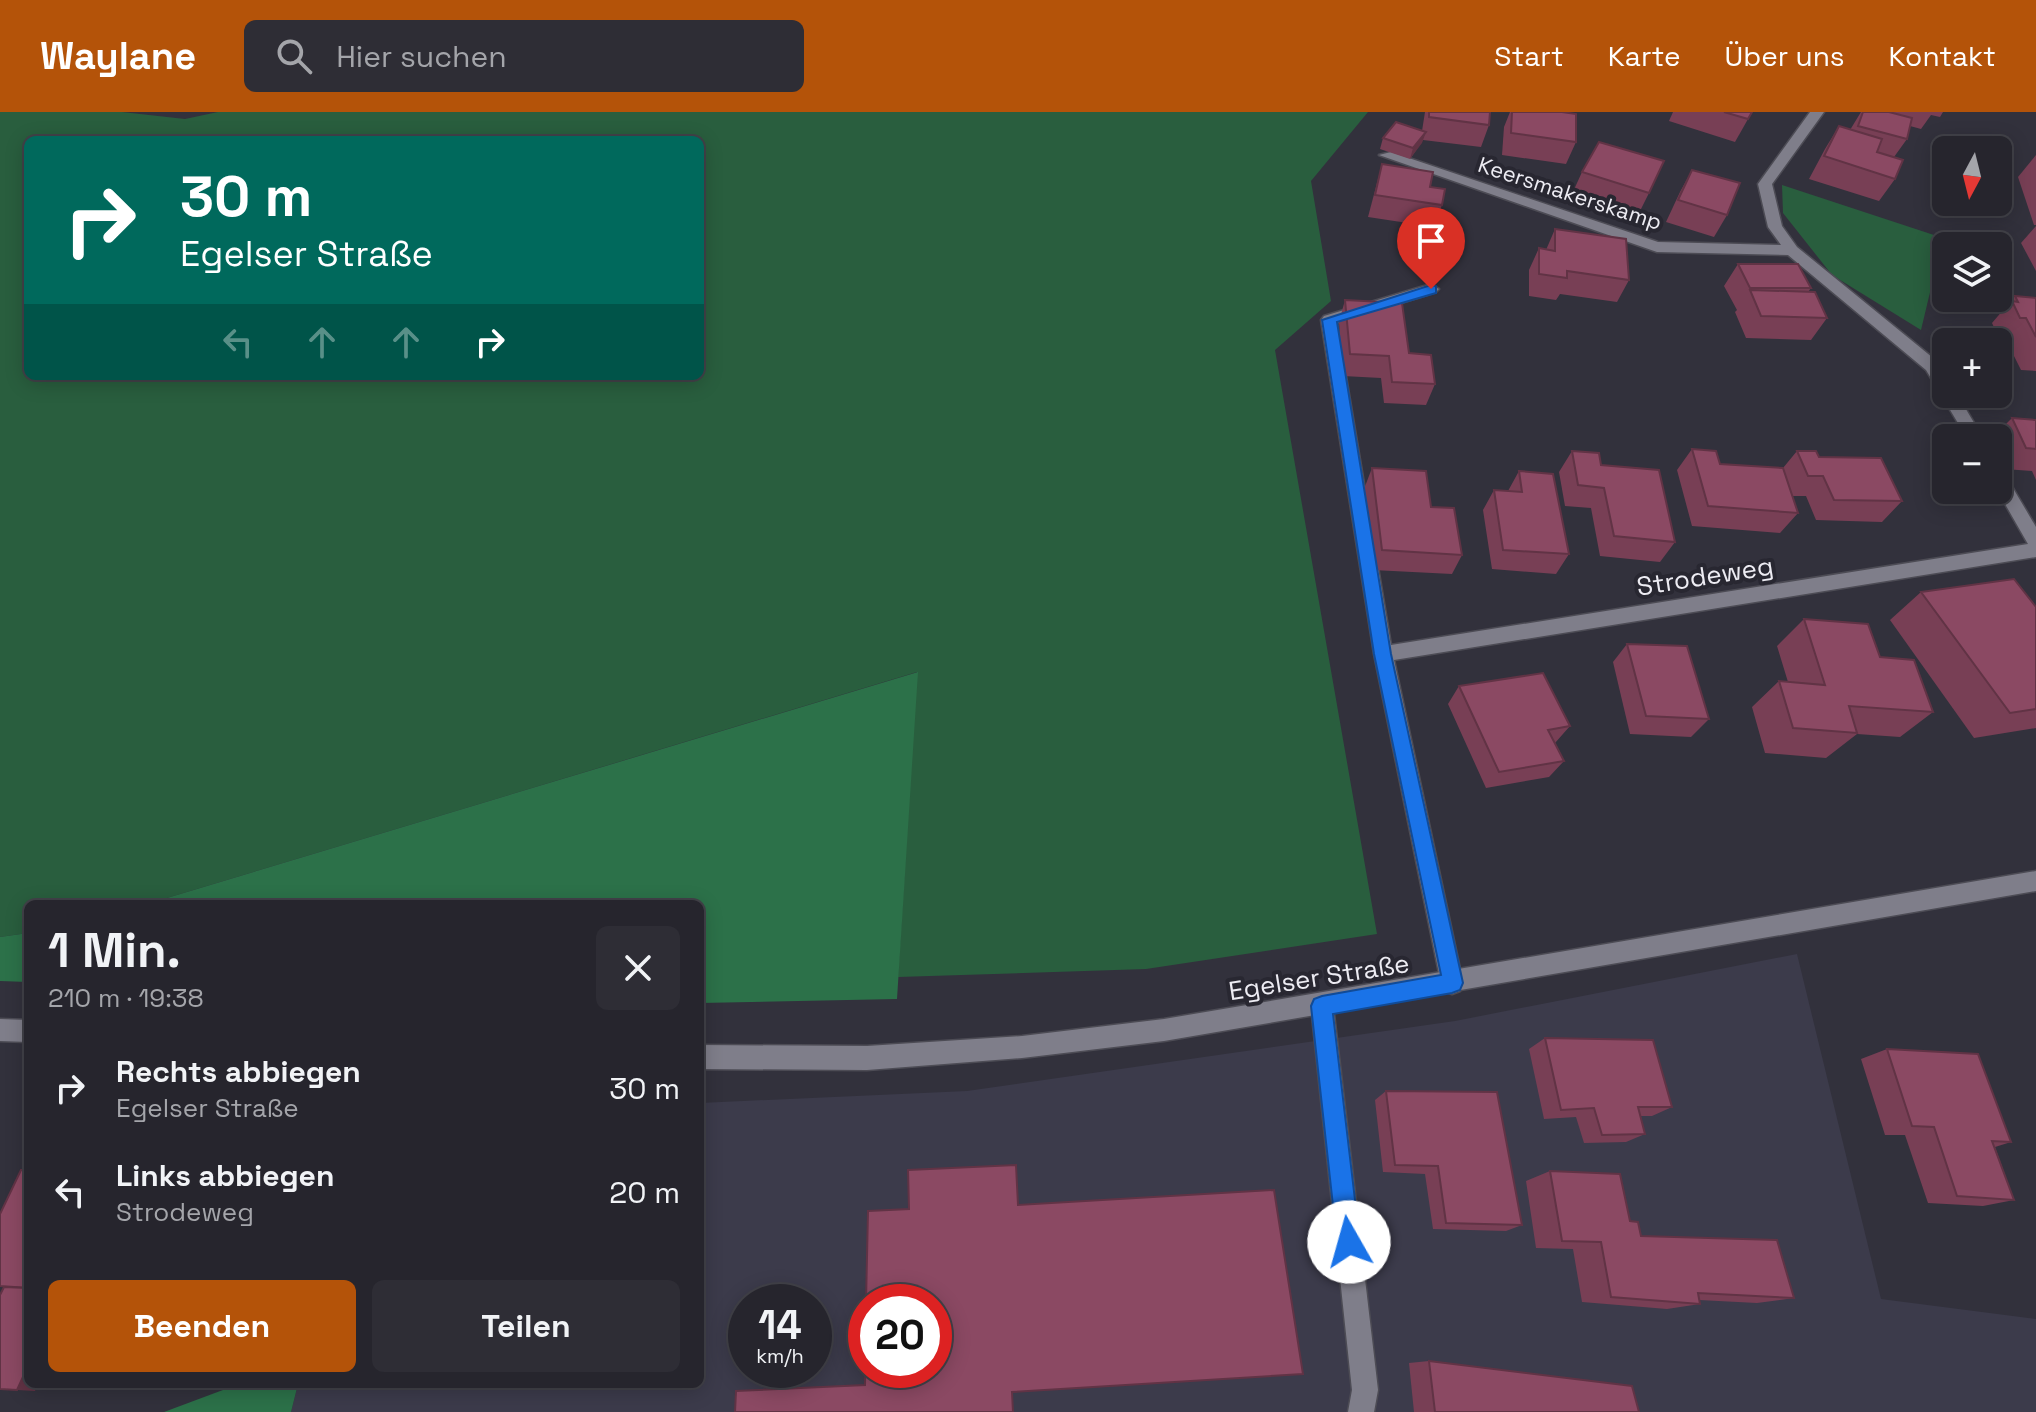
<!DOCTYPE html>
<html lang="de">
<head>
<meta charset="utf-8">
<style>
  body { margin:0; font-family:"Space Grotesk",sans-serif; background:#2e2d35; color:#f1f3f6; height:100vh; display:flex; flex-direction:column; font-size:30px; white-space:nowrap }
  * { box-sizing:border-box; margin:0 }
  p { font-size:26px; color:#a4a5aa }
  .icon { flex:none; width:44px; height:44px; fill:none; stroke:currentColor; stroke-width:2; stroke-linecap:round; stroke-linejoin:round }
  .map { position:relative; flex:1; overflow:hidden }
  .panel { position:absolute; left:24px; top:788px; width:680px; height:488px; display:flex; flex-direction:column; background:#26252d; border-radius:12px; box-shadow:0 4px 20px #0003,0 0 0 2px #424249 }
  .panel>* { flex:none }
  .hud { position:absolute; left:24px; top:24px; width:680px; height:244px; border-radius:12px; box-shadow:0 4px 20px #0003,0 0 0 2px #424249; background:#00695c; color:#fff; overflow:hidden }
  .needle { width:52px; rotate:187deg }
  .controls { position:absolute; left:1932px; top:24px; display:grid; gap:16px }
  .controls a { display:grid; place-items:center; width:80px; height:80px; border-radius:12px; background:#26252d; box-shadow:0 4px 20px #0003,0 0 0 2px #424249; font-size:40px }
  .speed { position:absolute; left:728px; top:1172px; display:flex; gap:16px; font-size:40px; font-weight:700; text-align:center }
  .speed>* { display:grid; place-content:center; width:104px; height:104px; border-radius:50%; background:#26252d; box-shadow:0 4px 20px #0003,0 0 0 2px #424249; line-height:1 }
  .speed small { font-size:20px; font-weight:400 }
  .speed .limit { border:12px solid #d22; background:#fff; color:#111 }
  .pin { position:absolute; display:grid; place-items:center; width:68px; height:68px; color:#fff; margin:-82px -34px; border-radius:50% 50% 50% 0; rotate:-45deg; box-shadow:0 0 8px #0007 }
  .pin .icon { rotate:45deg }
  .me { position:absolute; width:88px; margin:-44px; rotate:353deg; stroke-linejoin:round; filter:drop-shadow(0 0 6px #0008) }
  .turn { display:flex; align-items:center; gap:28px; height:168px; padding:0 24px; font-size:36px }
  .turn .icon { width:104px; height:104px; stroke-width:2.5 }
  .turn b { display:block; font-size:56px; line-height:68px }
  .lanes { display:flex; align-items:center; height:76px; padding:0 24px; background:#0003; justify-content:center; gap:40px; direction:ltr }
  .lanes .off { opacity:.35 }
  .round { display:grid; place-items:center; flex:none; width:84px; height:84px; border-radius:12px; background:#2e2d35 }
  .overview { display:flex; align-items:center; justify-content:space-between; height:136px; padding:0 24px }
  h1 { font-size:48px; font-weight:800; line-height:60px }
  .cta { display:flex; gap:16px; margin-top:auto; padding:16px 24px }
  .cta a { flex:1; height:92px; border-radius:12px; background:#b45309; color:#fff; font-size:32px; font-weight:800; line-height:92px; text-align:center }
  .cta a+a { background:#2e2d35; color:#f1f3f6 }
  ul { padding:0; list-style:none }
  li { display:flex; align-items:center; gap:24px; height:104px; padding:0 24px }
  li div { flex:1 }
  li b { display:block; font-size:30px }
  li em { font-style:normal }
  header { display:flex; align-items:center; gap:48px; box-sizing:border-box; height:112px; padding:0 40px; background:#b45309; color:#fff }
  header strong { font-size:38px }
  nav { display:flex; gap:44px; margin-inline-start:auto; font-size:28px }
  .search { width:560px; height:72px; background:#2e2d35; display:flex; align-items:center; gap:20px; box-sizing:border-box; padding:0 28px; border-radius:12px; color:#a4a5aa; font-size:30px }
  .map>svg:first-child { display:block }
  .built { fill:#3c3b4b; fill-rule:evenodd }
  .green { fill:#295e3e; fill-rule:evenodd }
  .forest { fill:#2c7149 }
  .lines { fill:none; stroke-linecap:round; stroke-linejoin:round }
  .service-casing { stroke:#4d4c55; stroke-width:3 }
  .minor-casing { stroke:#4d4c55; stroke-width:3 }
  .secondary-casing { stroke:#4d4c55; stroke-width:3 }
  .service { fill:#7f7e8a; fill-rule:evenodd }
  .minor { fill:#7f7e8a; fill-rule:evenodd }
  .secondary { fill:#7f7e8a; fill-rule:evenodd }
  .wall { fill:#783f55 }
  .shaded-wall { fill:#613345 }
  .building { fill:#8b4963; stroke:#613345; stroke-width:2 }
  .route { fill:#1a73e8; stroke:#114b97; stroke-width:2 }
  .labels { text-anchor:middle; stroke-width:8; stroke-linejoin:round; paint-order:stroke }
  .far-street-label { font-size:22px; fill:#edecf3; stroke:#282731 }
  .street-label { font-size:26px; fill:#edecf3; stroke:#282731 }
</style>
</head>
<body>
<header>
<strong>Waylane</strong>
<div class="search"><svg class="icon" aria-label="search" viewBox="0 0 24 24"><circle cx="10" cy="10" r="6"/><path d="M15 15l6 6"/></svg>Hier suchen</div>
<nav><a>Start</a><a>Karte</a><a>Über uns</a><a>Kontakt</a></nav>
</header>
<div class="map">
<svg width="2036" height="1300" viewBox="0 0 2036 1300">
  <rect width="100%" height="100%" fill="#32313c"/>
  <path class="built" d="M 1797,842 L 1881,1187 L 2036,1207 L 2036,1300 L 291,1300 L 298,1272 L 700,1272 L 700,991 L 967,979 L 1455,909 ZM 746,1190 L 814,1190 L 814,1258 L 746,1258 ZM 866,1190 L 934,1190 L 934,1258 L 866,1258 Z"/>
  <g class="green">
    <path d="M 0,0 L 122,0 L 185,7 L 218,0 L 1368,0 L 1311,69 L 1331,189 L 1275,238 L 1377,822 L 1146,857 L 898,865 L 917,560 L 147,792 L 28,792 L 28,821 L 0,825 ZM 28,28 L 700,28 L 700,264 L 28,264 Z"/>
    <path d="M 1782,73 L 1943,126 L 1921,218 L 1832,163 L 1783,101 Z"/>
  </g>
  <g class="forest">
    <path d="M 918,560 L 897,887 L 700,891 L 700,792 L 147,792 Z"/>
    <path d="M 28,821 L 28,870 L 0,869 L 0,825 Z"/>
    <path d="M 239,1272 L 298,1272 L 291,1300 L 164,1300 Z"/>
  </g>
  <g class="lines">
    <g class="service-casing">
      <path id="service" d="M 1322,883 L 1330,886 L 1333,894 L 1378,1278 L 1374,1300 L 1348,1300 L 1352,1278 L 1311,894 L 1314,886 Z"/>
    </g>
    <g class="minor-casing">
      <g id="minor">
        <path d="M 1810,0 L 1824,0 L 1772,72 L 1782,114 L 1797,135 L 1938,250 L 1946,264 L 1946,282 L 1957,282 L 1983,326 L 1967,326 L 1926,258 L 1788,143 L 1657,140 L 1379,43 L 1391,40 L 1658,130 L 1781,133 L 1768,115 L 1758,72 Z"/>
        <path d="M 1431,172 L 1439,177 L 1436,180 L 1337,211 L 1391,533 L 2028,432 L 1997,378 L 1998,359 L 2004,361 L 2036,415 L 2036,445 L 1394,548 L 1463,871 L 1460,879 L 1452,882 L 1444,879 L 1441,871 L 1374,542 L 1321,208 L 1324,204 Z"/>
      </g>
    </g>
    <g class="secondary-casing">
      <g id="secondary">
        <path d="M 2036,759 L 2036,779 L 1164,929 L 1022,946 L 867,958 L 700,957 L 700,933 L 867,934 L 1022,924 L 1164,907 Z"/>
        <path d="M 0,907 L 28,908 L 28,930 L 0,929 Z"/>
      </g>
    </g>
    <use href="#service" class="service"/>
    <use href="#minor" class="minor"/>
    <use href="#secondary" class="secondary"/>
  </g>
  <g class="wall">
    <path d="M 1425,0 L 1490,0 L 1489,13 L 1481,35 L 1423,28 L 1410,47 L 1380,37 L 1383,26 L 1422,19 Z"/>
    <path d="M 1510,0 L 1562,0 L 1576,30 L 1566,52 L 1502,43 L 1504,15 Z"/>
    <path d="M 1673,0 L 1752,0 L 1735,30 L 1669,9 Z"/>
    <path d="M 1861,0 L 1943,0 L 1940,5 L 1931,3 L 1921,17 L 1910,14 L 1907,27 L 1894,45 L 1895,67 L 1879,89 L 1809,67 L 1825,37 L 1839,14 L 1850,18 Z"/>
    <path d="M 2036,43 L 2036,113 L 2034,113 L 2018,65 Z"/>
    <path d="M 1382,52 L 1430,75 L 1442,93 L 1434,115 L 1368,105 Z"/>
    <path d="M 1692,58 L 1727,103 L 1714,125 L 1666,110 L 1680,80 Z"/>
    <path d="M 1582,60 L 1649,81 L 1638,103 L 1572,82 Z"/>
    <path d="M 2036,114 L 2036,159 L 2021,131 Z"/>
    <path d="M 1555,117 L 1629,168 L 1617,190 L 1560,182 L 1556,188 L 1529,184 L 1529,158 L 1539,136 L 1546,138 Z"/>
    <path d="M 1738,152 L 1811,176 L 1808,180 L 1827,206 L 1811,228 L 1746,226 L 1735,200 L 1737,198 L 1724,174 Z"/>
    <path d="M 2015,184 L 2036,186 L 2036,259 L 2021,258 L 2006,228 L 2000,228 L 1992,211 Z"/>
    <path d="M 1345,188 L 1409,241 L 1435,272 L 1426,293 L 1384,291 L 1381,266 L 1343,264 L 1339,210 Z"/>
    <path d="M 2012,306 L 2036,309 L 2036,368 L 2032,359 L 2004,357 L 1998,344 L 1998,326 L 1992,326 Z"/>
    <path d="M 1692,337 L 1720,352 L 1783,356 L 1797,339 L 1819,345 L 1902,389 L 1882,410 L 1816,408 L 1806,384 L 1792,384 L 1798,401 L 1780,421 L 1692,414 L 1677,358 Z"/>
    <path d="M 1572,339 L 1601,353 L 1675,430 L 1660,450 L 1600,444 L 1591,396 L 1565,394 L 1559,360 Z"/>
    <path d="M 1372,356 L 1431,395 L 1462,443 L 1452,462 L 1373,458 L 1364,377 Z"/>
    <path d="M 1519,359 L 1569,442 L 1556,462 L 1492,457 L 1483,398 L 1494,378 L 1508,379 Z"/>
    <path d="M 1921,480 L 2036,495 L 2036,616 L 1974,626 L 1890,508 Z"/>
    <path d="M 1804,507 L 1880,545 L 1933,600 L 1900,625 L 1857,622 L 1826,646 L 1765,641 L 1752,595 L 1779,569 L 1788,570 L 1777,534 Z"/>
    <path d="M 1627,532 L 1709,607 L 1691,625 L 1630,622 L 1613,550 Z"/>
    <path d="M 1459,574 L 1570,614 L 1555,631 L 1564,649 L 1549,665 L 1486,676 L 1448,592 Z"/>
    <path d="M 1545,926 L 1672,995 L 1652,1004 L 1640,1004 L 1645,1022 L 1626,1030 L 1584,1031 L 1576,1005 L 1544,1007 L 1529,937 Z"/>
    <path d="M 1887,937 L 2011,1030 L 1995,1035 L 2014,1088 L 1983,1094 L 1928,1091 L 1905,1023 L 1885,1023 L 1861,947 Z"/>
    <path d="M 1386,979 L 1522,1113 L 1506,1119 L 1433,1117 L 1425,1062 L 1383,1060 L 1375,988 Z"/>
    <path d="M 1550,1059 L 1630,1109 L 1641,1124 L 1794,1186 L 1757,1191 L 1699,1188 L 1700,1192 L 1667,1197 L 1582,1190 L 1573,1137 L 1536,1136 L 1526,1069 Z"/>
    <path d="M 1429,1249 L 1639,1300 L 1414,1300 L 1409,1251 Z"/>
  </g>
  <g class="shaded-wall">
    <path d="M 1426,20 L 1422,31 L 1410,47 L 1413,36 Z"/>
    <path d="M 28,1254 L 28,1272 L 38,1272 L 35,1279 L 17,1278 Z"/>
  </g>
  <g class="building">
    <path d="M 1429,0 L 1490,0 L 1489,13 L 1429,5 Z"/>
    <path d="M 1512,0 L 1562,0 L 1576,2 L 1576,30 L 1511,21 Z"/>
    <path d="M 1724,0 L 1752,0 L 1748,7 Z"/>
    <path d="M 1863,0 L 1889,0 L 1912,6 L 1907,27 L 1858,14 Z"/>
    <path d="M 1396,10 L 1426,20 L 1413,36 L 1383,26 Z"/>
    <path d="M 1839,14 L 1882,27 L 1877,40 L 1903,48 L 1895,67 L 1824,44 Z"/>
    <path d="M 1599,30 L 1664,49 L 1649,81 L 1582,60 Z"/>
    <path d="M 1382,52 L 1433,60 L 1430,75 L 1445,77 L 1442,93 L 1375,83 Z"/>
    <path d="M 1692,58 L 1740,71 L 1727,103 L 1678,88 Z"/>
    <path d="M 1555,117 L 1626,127 L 1629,168 L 1567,159 L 1567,166 L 1539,162 L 1539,136 L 1555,139 Z"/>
    <path d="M 1738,152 L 1798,152 L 1811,176 L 1750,176 Z"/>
    <path d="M 1750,178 L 1815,180 L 1827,206 L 1761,204 Z"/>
    <path d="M 2015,184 L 2036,186 L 2036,225 L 2026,206 L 2020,206 L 2012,189 L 2018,190 Z"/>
    <path d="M 1345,188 L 1402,191 L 1409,241 L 1431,243 L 1435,272 L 1392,270 L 1389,244 L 1350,242 Z"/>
    <path d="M 2012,306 L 2036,308 L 2036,337 L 2026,336 Z"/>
    <path d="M 1692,337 L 1716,339 L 1720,352 L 1783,356 L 1798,401 L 1708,394 Z"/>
    <path d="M 1572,339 L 1599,341 L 1601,353 L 1659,358 L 1675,430 L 1614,424 L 1604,376 L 1578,373 Z"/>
    <path d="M 1797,339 L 1816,339 L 1819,345 L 1881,346 L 1902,389 L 1834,388 L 1823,364 L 1808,364 Z"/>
    <path d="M 1372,356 L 1426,359 L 1431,395 L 1454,396 L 1462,443 L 1382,438 Z"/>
    <path d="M 1519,359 L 1553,362 L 1569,442 L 1503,438 L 1494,378 L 1522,380 Z"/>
    <path d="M 2014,467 L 2036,495 L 2036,597 L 2010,601 L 1921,480 Z"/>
    <path d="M 1804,507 L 1868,512 L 1880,545 L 1914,548 L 1933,600 L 1849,594 L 1857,621 L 1793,616 L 1779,569 L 1825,573 Z"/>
    <path d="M 1627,532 L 1687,534 L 1709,607 L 1646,604 Z"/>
    <path d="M 1543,561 L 1570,614 L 1548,618 L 1564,649 L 1499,660 L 1459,574 Z"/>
    <path d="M 1545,926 L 1653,928 L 1672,995 L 1638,995 L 1645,1022 L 1602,1023 L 1594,996 L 1561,998 Z"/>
    <path d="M 1887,937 L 1978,942 L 2011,1030 L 1992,1029 L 2014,1088 L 1957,1084 L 1934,1015 L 1912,1014 Z"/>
    <path d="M 1386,979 L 1497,980 L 1522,1113 L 1446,1111 L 1438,1054 L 1395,1053 Z"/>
    <path d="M 1016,1053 L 1018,1093 L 1274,1078 L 1303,1262 L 1012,1280 L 1013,1300 L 735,1300 L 736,1279 L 865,1273 L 866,1194 L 866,1258 L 934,1258 L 934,1190 L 866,1190 L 868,1099 L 909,1097 L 908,1058 Z"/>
    <path d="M 21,1058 L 28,1058 L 28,1176 L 0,1174 L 0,1102 Z"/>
    <path d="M 1550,1059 L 1620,1062 L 1630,1109 L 1638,1110 L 1641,1124 L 1777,1128 L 1794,1186 L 1698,1181 L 1700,1192 L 1611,1185 L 1601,1130 L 1562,1129 Z"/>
    <path d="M 4,1175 L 28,1176 L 28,1254 L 17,1278 L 0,1277 L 0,1183 Z"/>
    <path d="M 1429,1249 L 1632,1274 L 1639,1300 L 1435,1300 Z"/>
  </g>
  <path class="route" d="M 1431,173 L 1436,174 L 1436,181 L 1337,210 L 1391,542 L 1463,871 L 1460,878 L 1452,881 L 1333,902 L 1360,1130 L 1357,1138 L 1349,1142 L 1341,1138 L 1337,1130 L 1311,894 L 1314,887 L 1322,884 L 1441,863 L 1374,542 L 1322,208 Z"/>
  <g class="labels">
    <g class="far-street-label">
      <text transform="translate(1570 81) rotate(18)" y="8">Keersmakerskamp</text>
    </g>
    <g class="street-label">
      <text transform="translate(1705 464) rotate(-9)" y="9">Strodeweg</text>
      <text transform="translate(1319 865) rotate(-9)" y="9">Egelser Straße</text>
    </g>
  </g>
</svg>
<div class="controls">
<a><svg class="needle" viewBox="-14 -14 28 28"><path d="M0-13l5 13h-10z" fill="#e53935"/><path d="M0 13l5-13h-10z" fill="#a4a5aa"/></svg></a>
<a><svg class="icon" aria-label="layers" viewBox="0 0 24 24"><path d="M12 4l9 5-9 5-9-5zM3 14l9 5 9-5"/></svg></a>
<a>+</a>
<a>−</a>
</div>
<div class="speed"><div>14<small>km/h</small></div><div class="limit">20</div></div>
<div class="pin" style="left:1431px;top:177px;background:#d93025"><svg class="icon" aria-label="arrive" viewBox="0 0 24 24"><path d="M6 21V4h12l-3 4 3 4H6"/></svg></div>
<svg class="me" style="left:1349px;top:1130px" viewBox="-20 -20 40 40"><circle r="19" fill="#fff"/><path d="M0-13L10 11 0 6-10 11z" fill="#1a73e8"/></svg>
<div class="hud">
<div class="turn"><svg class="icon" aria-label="right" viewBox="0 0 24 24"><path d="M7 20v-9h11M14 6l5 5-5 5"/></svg><div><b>30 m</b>Egelser Straße</div></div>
<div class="lanes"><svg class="icon off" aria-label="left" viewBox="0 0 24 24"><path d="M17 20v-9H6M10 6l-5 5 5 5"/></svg><svg class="icon off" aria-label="ahead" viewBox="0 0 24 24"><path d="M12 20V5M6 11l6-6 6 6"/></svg><svg class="icon off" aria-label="ahead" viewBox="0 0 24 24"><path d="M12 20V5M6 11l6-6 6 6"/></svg><svg class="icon" aria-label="right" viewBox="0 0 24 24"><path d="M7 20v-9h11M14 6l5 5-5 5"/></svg></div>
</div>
<section class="panel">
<div class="overview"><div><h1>1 Min.</h1><p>210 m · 19:38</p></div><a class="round"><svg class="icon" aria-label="close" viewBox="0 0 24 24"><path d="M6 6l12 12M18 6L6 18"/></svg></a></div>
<ul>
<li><svg class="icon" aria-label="right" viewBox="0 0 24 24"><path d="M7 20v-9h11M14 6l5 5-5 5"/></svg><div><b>Rechts abbiegen</b><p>Egelser Straße</p></div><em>30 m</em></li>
<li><svg class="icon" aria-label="left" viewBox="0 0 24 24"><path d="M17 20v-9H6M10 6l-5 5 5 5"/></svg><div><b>Links abbiegen</b><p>Strodeweg</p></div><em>20 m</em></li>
</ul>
<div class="cta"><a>Beenden</a><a>Teilen</a></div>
</section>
</div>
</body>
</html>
